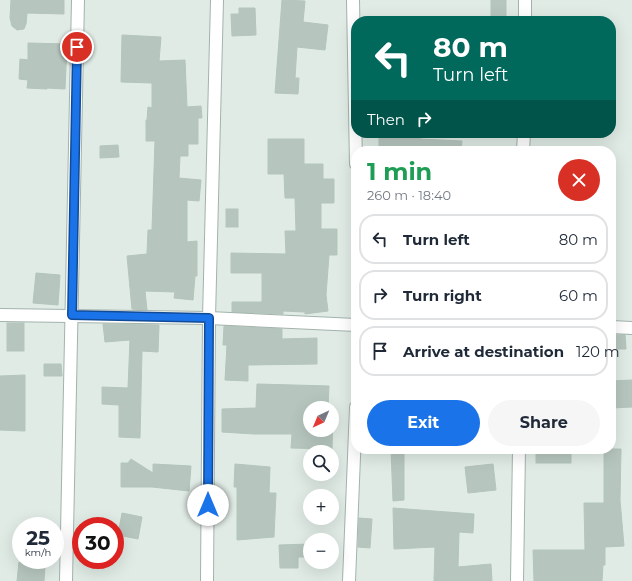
<!DOCTYPE html>
<html lang="en">
<head>
<meta charset="utf-8">
<style>
  body { margin:0; font-family:Montserrat,sans-serif; background:#f6f6f7; color:#1f2937; height:100vh; display:flex; flex-direction:column; font-size:15px; white-space:nowrap }
  * { box-sizing:border-box; margin:0 }
  p { font-size:13px; color:#747a83 }
  .icon { flex:none; width:22px; height:22px; fill:none; stroke:currentColor; stroke-width:2; stroke-linecap:round; stroke-linejoin:round }
  .map { position:relative; flex:1; overflow:hidden }
  .panel { position:absolute; left:351px; top:146px; width:265px; height:308px; display:flex; flex-direction:column; background:#fff; border-radius:16px; box-shadow:0 4px 16px #0002 }
  .panel>* { flex:none }
  .banner { position:absolute; left:351px; top:16px; width:265px; height:122px; border-radius:16px; box-shadow:0 4px 16px #0002; background:#00695c; color:#fff; overflow:hidden }
  .needle { width:26px; rotate:224deg }
  .buttons { position:absolute; left:303px; top:401px; display:grid; gap:8px }
  .buttons a { display:grid; place-items:center; width:36px; height:36px; border-radius:50%; background:#fff; box-shadow:0 4px 16px #0002; font-size:20px }
  .speed { position:absolute; left:12px; top:517px; display:flex; gap:8px; font-size:20px; font-weight:700; text-align:center }
  .speed>* { display:grid; place-content:center; width:52px; height:52px; border-radius:50%; background:#fff; box-shadow:0 4px 16px #0002; line-height:1 }
  .speed small { font-size:10px; font-weight:400 }
  .speed .limit { border:6px solid #d22; background:#fff; color:#111 }
  .pin { position:absolute; display:grid; place-items:center; width:34px; height:34px; color:#fff; margin:-17px; border:2px solid #fff; border-radius:50%; box-shadow:0 1px 4px #0007 }
  .me { position:absolute; width:44px; margin:-22px; rotate:0deg; stroke-linejoin:round; filter:drop-shadow(0 0 3px #0008) }
  .turn { display:flex; align-items:center; gap:14px; height:84px; padding:0 16px; font-size:18px }
  .turn .icon { width:52px; height:52px; stroke-width:2.5 }
  .turn b { display:block; font-size:28px; line-height:34px }
  .then { display:flex; align-items:center; height:38px; padding:0 16px; background:#0003; gap:8px; font-size:15px }
  .round { display:grid; place-items:center; flex:none; width:42px; height:42px; border-radius:21px; background:#f6f6f7 }
  .head { display:flex; align-items:center; justify-content:space-between; height:68px; padding:0 16px }
  h1 { font-size:24px; font-weight:700; line-height:30px; color:#1e9e55 }
  .primary-button { display:flex; gap:8px; margin-top:auto; padding:8px 16px }
  .primary-button a { flex:1; height:46px; border-radius:24px; background:#1a73e8; color:#fff; font-size:16px; font-weight:700; line-height:46px; text-align:center }
  .primary-button a+a { background:#f6f6f7; color:#1f2937 }
  ul { padding:0; list-style:none }
  li { display:flex; align-items:center; gap:12px; height:50px; margin:0 8px 6px; padding:0 8px; border:2px solid #e0e1e3; border-radius:16px }
  li div { flex:1 }
  li b { display:block; font-size:15px }
  li em { font-style:normal }
  .map>svg:first-child { display:block }
  .building { fill:#b6c6be; stroke:#b3c5bc }
  .lines { fill:none; stroke-linecap:round; stroke-linejoin:round }
  .street-casing { stroke:#a3b3ac; stroke-width:14 }
  .street { stroke:#fff; stroke-width:12 }
  .route-casing { stroke:#114b97; stroke-width:10 }
  .route { stroke:#1a73e8; stroke-width:7 }
</style>
</head>
<body>
<div class="map">
<svg width="632" height="581" viewBox="0 0 632 581">
  <rect width="100%" height="100%" fill="#e0ebe5"/>
  <g class="building">
    <path d="M 11,0 L 64,0 L 64,14 L 27,13 L 26,24 L 24,29 L 17,30 L 12,26 L 10,18 Z"/>
    <path d="M 282,0 L 305,1 L 303,22 L 328,25 L 325,50 L 297,47 L 295,78 L 299,78 L 298,94 L 275,93 Z"/>
    <rect x="491" y="0" width="15" height="21"/>
    <path d="M 239,8 L 255,8 L 256,35 L 232,36 L 231,14 L 239,14 Z"/>
    <path d="M 122,35 L 161,37 L 159,61 L 185,60 L 187,107 L 201,106 L 202,118 L 198,118 L 198,144 L 188,144 L 188,156 L 180,156 L 179,178 L 201,180 L 199,201 L 187,200 L 187,242 L 197,241 L 197,276 L 195,276 L 193,300 L 174,298 L 175,292 L 145,291 L 147,310 L 132,309 L 127,256 L 147,254 L 148,230 L 152,230 L 155,141 L 146,141 L 146,120 L 147,120 L 148,107 L 152,108 L 152,83 L 121,82 Z"/>
    <path d="M 28,43 L 67,44 L 65,89 L 47,88 L 47,89 L 27,88 L 28,80 L 19,79 L 20,59 L 28,60 Z"/>
    <path d="M 379,133 L 421,133 L 420,139 L 462,141 L 461,151 L 379,149 Z"/>
    <path d="M 268,139 L 304,139 L 304,164 L 323,164 L 323,179 L 334,179 L 334,203 L 321,203 L 321,229 L 337,229 L 337,255 L 329,255 L 326,295 L 328,311 L 305,314 L 305,312 L 283,311 L 283,314 L 232,312 L 232,302 L 262,302 L 262,273 L 231,273 L 231,253 L 286,254 L 285,231 L 296,231 L 295,198 L 285,198 L 284,174 L 268,174 Z"/>
    <path d="M 118,145 L 119,157 L 100,158 L 100,146 Z"/>
    <rect x="226" y="209" width="12" height="18"/>
    <path d="M 36,273 L 60,275 L 58,305 L 33,303 Z"/>
    <rect x="7" y="323" width="17" height="28"/>
    <path d="M 103,324 L 159,325 L 158,352 L 142,351 L 140,438 L 119,437 L 119,405 L 102,404 L 102,387 L 128,388 L 130,340 L 105,342 Z"/>
    <path d="M 224,326 L 282,329 L 282,339 L 317,338 L 317,364 L 248,365 L 248,381 L 225,380 L 227,345 L 223,345 Z"/>
    <path d="M 611,335 L 625,335 L 626,349 L 611,349 Z"/>
    <path d="M 44,364 L 61,364 L 62,376 L 44,376 Z"/>
    <path d="M 25,375 L 25,431 L 0,430 L 0,376 Z"/>
    <path d="M 632,380 L 632,407 L 611,408 L 611,381 Z"/>
    <path d="M 257,384 L 329,386 L 328,408 L 310,408 L 310,430 L 332,430 L 332,414 L 333,414 L 332,449 L 291,448 L 292,434 L 254,434 L 222,432 L 222,409 L 256,408 Z"/>
    <path d="M 391,449 L 404,449 L 404,500 L 393,501 Z"/>
    <rect x="536" y="449" width="35" height="14"/>
    <path d="M 604,449 L 621,449 L 620,500 L 624,546 L 605,547 L 605,565 L 603,565 L 602,581 L 534,581 L 533,550 L 585,550 L 584,503 L 604,503 Z"/>
    <path d="M 131,459 L 153,473 L 153,464 L 191,466 L 189,491 L 152,487 L 121,487 L 121,463 L 128,463 Z"/>
    <path d="M 235,464 L 270,467 L 269,493 L 276,493 L 274,537 L 237,540 L 237,487 L 234,487 Z"/>
    <path d="M 493,464 L 496,490 L 468,493 L 465,467 Z"/>
    <path d="M 393,508 L 474,514 L 473,533 L 459,532 L 458,567 L 491,564 L 492,581 L 434,581 L 435,547 L 394,549 Z"/>
    <path d="M 122,513 L 142,517 L 138,539 L 118,535 Z"/>
    <path d="M 359,518 L 372,519 L 370,548 L 358,547 Z"/>
    <path d="M 310,544 L 310,557 L 298,557 L 298,568 L 280,568 L 279,545 Z"/>
    <path d="M 19,562 L 45,566 L 44,581 L 17,581 Z"/>
  </g>
  <g class="lines">
    <g class="street-casing">
      <g id="street">
        <path d="M 353,0 L 356,164"/>
        <path d="M 525,21 L 525,0"/>
        <path d="M 523,151 L 524,133"/>
        <path d="M 0,315 L 209,318 L 356,325"/>
        <path d="M 611,327 L 632,328"/>
        <path d="M 66,581 L 78,0"/>
        <path d="M 207,581 L 209,318 L 217,0"/>
        <path d="M 349,581 L 356,407"/>
        <path d="M 517,581 L 519,449"/>
      </g>
    </g>
    <use href="#street" class="street"/>
  </g>
  <g class="lines">
    <g class="route-casing">
      <path id="route" d="M 77,47 L 72,315 L 209,318 L 208,505"/>
    </g>
    <use href="#route" class="route"/>
  </g>
</svg>
<div class="buttons">
<a><svg class="needle" viewBox="-14 -14 28 28"><path d="M0-13l5 13h-10z" fill="#e53935"/><path d="M0 13l5-13h-10z" fill="#747a83"/></svg></a>
<a><svg class="icon" aria-label="search" viewBox="0 0 24 24"><circle cx="10" cy="10" r="6"/><path d="M15 15l6 6"/></svg></a>
<a>+</a>
<a>−</a>
</div>
<div class="speed"><div>25<small>km/h</small></div><div class="limit">30</div></div>
<div class="pin" style="left:77px;top:47px;background:#d93025"><svg class="icon" aria-label="arrive" viewBox="0 0 24 24"><path d="M6 21V4h12l-3 4 3 4H6"/></svg></div>
<svg class="me" style="left:208px;top:505px" viewBox="-20 -20 40 40"><circle r="19" fill="#fff"/><path d="M0-13L10 11 0 6-10 11z" fill="#1a73e8"/></svg>
<div class="banner">
<div class="turn"><svg class="icon" aria-label="left" viewBox="0 0 24 24"><path d="M17 20v-9H6M10 6l-5 5 5 5"/></svg><div><b>80 m</b>Turn left</div></div>
<div class="then">Then<svg class="icon" aria-label="right" viewBox="0 0 24 24"><path d="M7 20v-9h11M14 6l5 5-5 5"/></svg></div>
</div>
<section class="panel">
<div class="head"><div><h1>1 min</h1><p>260 m · 18:40</p></div><a class="round" style="background:#d93025;color:#fff"><svg class="icon" aria-label="close" viewBox="0 0 24 24"><path d="M6 6l12 12M18 6L6 18"/></svg></a></div>
<ul>
<li><svg class="icon" aria-label="left" viewBox="0 0 24 24"><path d="M17 20v-9H6M10 6l-5 5 5 5"/></svg><div><b>Turn left</b></div><em>80 m</em></li>
<li><svg class="icon" aria-label="right" viewBox="0 0 24 24"><path d="M7 20v-9h11M14 6l5 5-5 5"/></svg><div><b>Turn right</b></div><em>60 m</em></li>
<li><svg class="icon" aria-label="arrive" viewBox="0 0 24 24"><path d="M6 21V4h12l-3 4 3 4H6"/></svg><div><b>Arrive at destination</b></div><em>120 m</em></li>
</ul>
<div class="primary-button"><a>Exit</a><a>Share</a></div>
</section>
</div>
</body>
</html>
